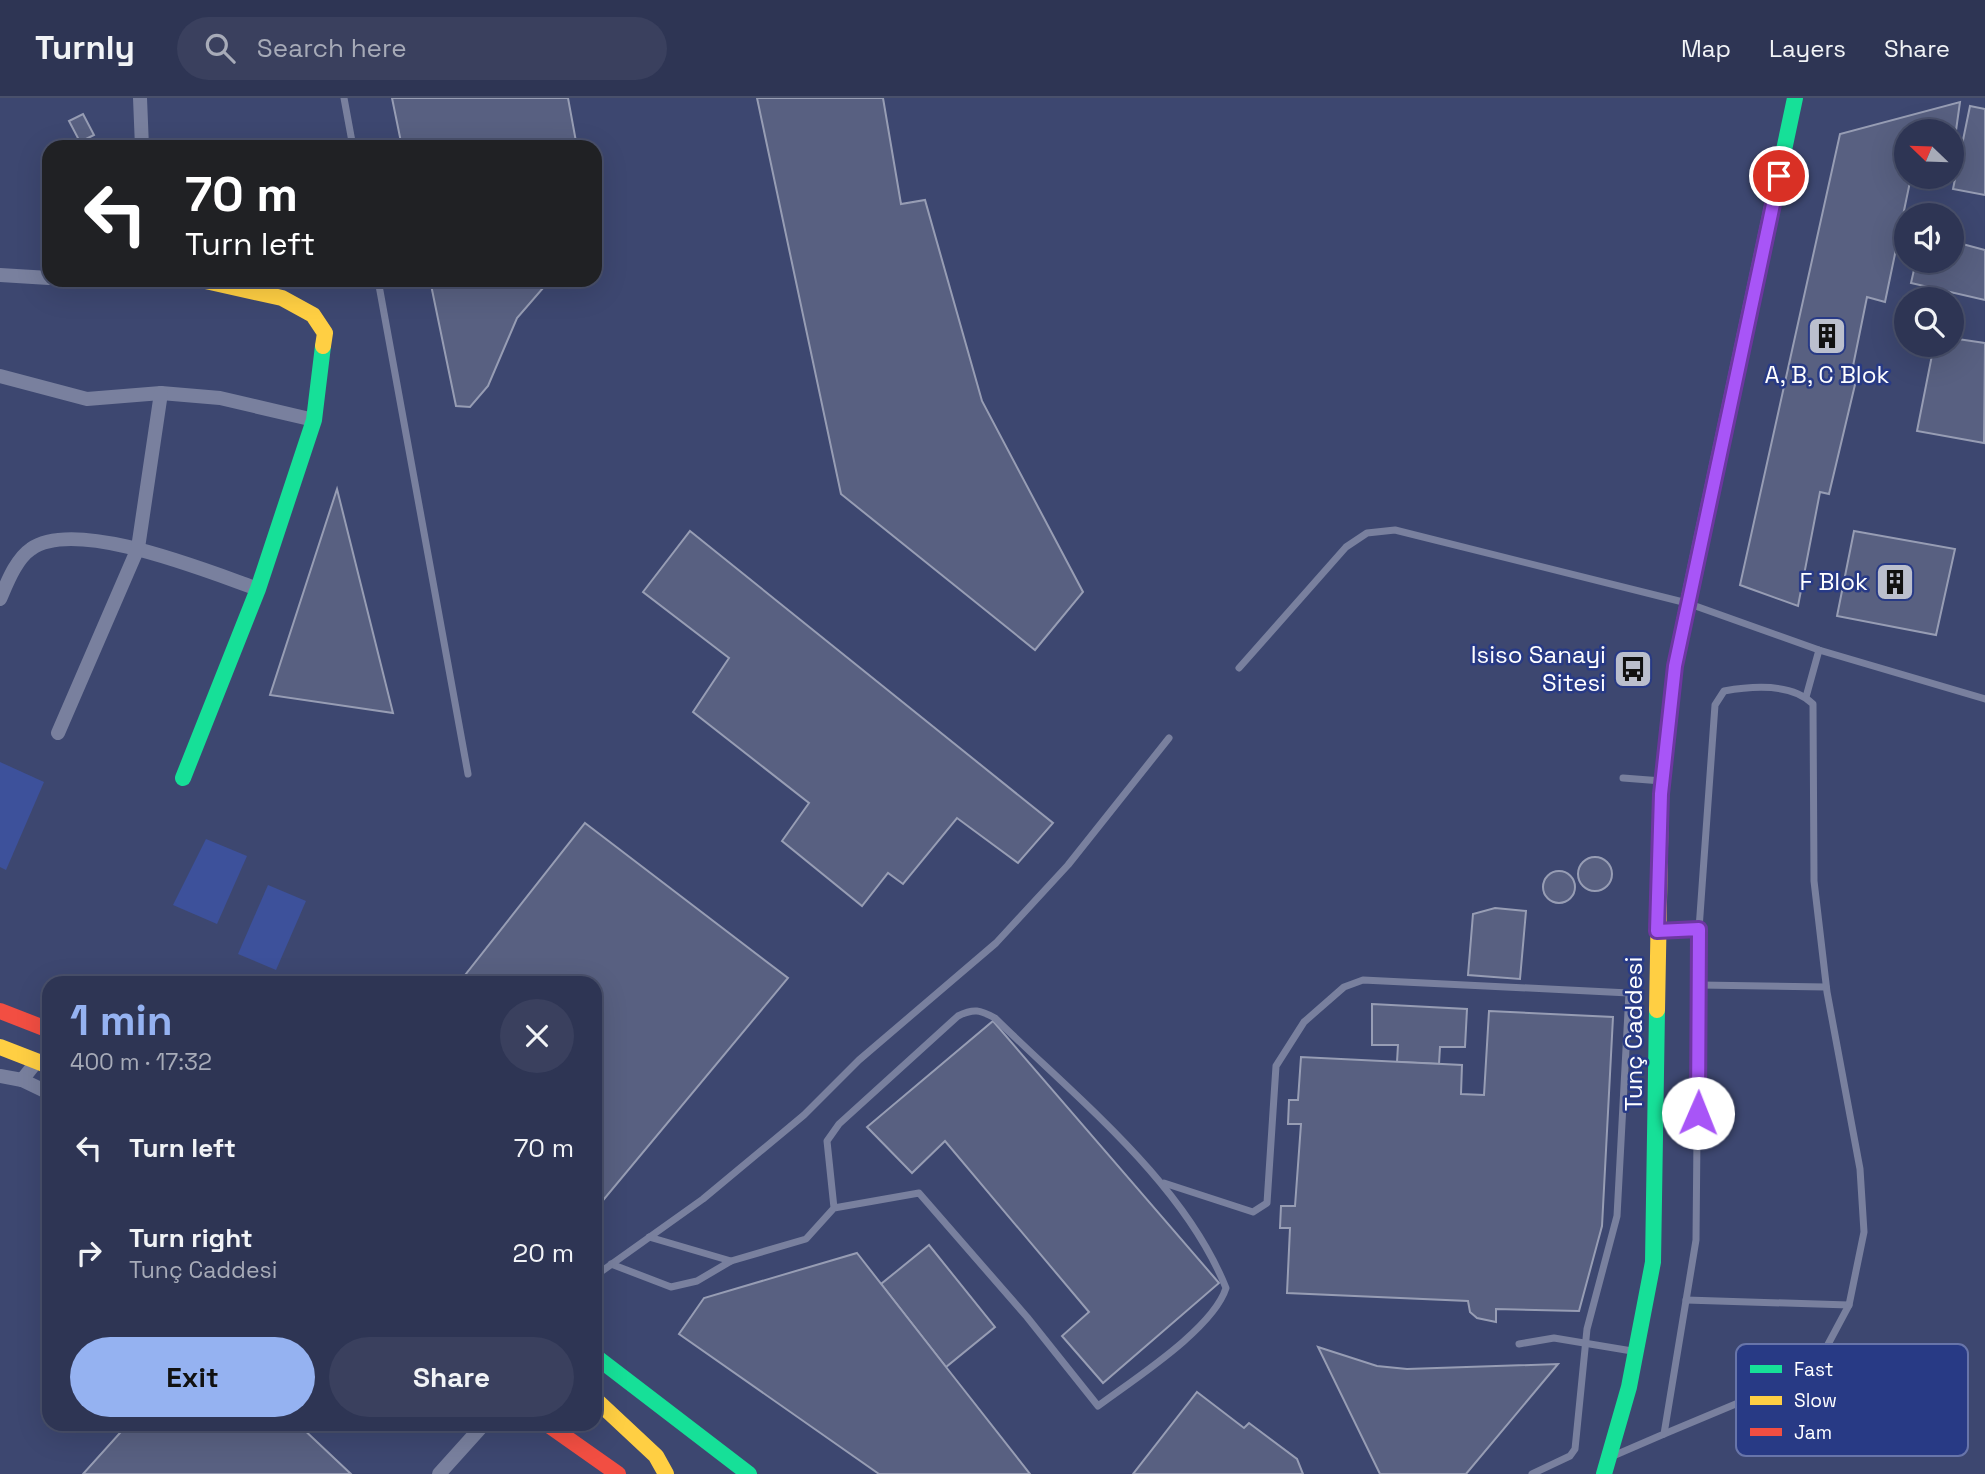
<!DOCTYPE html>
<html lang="en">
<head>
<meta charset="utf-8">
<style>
  body { margin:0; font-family:"Space Grotesk",sans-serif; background:#3a405e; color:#f1f3f6; height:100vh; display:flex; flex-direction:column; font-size:26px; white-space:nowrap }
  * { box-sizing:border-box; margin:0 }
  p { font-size:23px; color:#a7abb8 }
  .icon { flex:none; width:38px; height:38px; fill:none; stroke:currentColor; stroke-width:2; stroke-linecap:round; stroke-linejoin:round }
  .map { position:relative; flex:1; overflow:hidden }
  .side { position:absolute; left:42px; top:878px; width:560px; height:455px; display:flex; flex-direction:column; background:#2e3554; border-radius:21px; box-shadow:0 7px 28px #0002,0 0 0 2px #49506b }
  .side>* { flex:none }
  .guide { position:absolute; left:42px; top:42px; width:560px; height:147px; border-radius:21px; box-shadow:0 7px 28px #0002,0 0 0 2px #49506b; background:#202124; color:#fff; overflow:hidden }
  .needle { width:46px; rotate:293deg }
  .buttons { position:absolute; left:1894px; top:21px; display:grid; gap:14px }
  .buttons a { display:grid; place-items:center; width:70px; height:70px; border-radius:50%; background:#2e3554; box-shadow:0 7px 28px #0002,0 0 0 2px #49506b; font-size:35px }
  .pin { position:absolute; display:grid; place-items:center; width:60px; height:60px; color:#fff; margin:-30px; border:4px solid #fff; border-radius:50%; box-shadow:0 2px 7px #0007 }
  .me { position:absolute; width:77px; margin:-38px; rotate:1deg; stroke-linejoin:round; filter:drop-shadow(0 0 5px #0008) }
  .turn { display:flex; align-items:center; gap:24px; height:147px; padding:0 28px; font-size:32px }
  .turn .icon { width:91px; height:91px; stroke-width:2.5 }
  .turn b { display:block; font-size:49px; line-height:60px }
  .round { display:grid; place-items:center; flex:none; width:74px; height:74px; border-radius:37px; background:#3a405e }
  .overview { display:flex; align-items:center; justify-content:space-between; height:119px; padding:0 28px }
  h1 { font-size:42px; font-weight:800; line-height:52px; color:#95b2f1 }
  .action { display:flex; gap:14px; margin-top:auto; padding:14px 28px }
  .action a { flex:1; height:80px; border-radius:42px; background:#95b2f1; color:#111; font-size:28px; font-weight:800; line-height:80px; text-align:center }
  .action a+a { background:#3a405e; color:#f1f3f6 }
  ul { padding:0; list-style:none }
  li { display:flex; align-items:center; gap:21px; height:105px; padding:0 28px }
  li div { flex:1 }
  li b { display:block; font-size:26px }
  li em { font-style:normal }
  header { display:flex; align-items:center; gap:42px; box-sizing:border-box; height:98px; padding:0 35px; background:#2e3554; border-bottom:2px solid #49506b }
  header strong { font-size:33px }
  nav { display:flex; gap:38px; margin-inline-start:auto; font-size:24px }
  .search { width:490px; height:63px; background:#3a405e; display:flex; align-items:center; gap:18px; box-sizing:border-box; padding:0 24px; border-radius:38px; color:#a7abb8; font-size:26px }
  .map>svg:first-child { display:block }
  .green { fill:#3d519b }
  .building { fill:#586081; stroke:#979db4; stroke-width:2 }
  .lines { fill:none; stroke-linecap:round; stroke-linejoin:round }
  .lane { stroke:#79809e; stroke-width:7 }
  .street { stroke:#79809e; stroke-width:14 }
  .fast { stroke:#16e098; stroke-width:16 }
  .slow { stroke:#ffcf43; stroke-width:16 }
  .jam { stroke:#f24e42; stroke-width:16 }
  .route-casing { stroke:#6d37a1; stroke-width:18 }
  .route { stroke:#a855f7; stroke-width:12 }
  .labels { text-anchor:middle; stroke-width:5; stroke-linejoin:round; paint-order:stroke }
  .poi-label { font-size:24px; fill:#fff; stroke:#283a85; text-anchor:end }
  .street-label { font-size:24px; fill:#fff; stroke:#283a85 }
  .key { fill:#283a85; stroke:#6875aa; stroke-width:2 }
  .key-label { font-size:19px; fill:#fff }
</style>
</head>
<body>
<header>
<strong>Turnly</strong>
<div class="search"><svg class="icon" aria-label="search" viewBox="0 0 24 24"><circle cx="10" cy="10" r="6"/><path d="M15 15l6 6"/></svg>Search here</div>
<nav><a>Map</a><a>Layers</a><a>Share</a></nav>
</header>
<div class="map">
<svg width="1985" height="1376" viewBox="0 0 1985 1376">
  <rect width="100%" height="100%" fill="#3d4770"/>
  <g class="green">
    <path d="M 0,664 L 44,684 L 6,772 L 0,769 Z"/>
    <path d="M 206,741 L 247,758 L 217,826 L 173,807 Z"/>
    <path d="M 268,787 L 306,803 L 276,872 L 238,856 Z"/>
  </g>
  <g class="building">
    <path d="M 392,0 L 568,0 L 577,49 L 402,49 Z"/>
    <path d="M 757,0 L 883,0 L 901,106 L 925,102 L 982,303 L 1083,494 L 1035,552 L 841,396 Z"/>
    <path d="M 1960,4 L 1952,61 L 1951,33 L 1906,33 L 1906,79 L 1911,79 L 1885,204 L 1867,199 L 1852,273 L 1858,274 L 1829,396 L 1820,394 L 1798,508 L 1740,487 L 1840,36 Z"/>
    <path d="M 1970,8 L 1985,11 L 1985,97 L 1953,91 Z"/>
    <path d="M 83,16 L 94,37 L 80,44 L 69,23 Z"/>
    <path d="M 1951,143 L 1985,152 L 1985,202 L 1911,185 L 1916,163 L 1951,163 Z"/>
    <path d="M 430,182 L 550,182 L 517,220 L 488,288 L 470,309 L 456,308 Z"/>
    <path d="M 1951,240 L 1985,245 L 1984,345 L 1917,333 L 1934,247 L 1951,247 Z"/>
    <path d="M 337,391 L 393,615 L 270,597 Z"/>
    <path d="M 690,433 L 1053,725 L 1018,765 L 957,720 L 903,786 L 888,775 L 862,808 L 782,743 L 809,705 L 693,614 L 729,560 L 643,494 Z"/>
    <path d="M 1854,433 L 1955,451 L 1936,537 L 1837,518 Z"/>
    <path d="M 585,725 L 788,880 L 595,1112 L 595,886 L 458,886 Z"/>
    <circle cx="1595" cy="776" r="17"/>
    <circle cx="1559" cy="789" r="16"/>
    <path d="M 1495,810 L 1526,813 L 1520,881 L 1468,877 L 1473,816 Z"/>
    <path d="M 1372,906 L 1467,911 L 1465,949 L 1440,949 L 1439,966 L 1397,964 L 1398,947 L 1372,947 Z"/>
    <path d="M 1489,913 L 1613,919 L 1602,1128 L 1579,1213 L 1496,1211 L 1496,1224 L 1477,1220 L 1470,1214 L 1468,1203 L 1287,1195 L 1290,1130 L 1280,1130 L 1281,1108 L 1295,1108 L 1301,1026 L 1288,1026 L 1289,1002 L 1298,1002 L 1301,959 L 1462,967 L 1461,996 L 1484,997 Z"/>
    <path d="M 993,923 L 1219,1185 L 1103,1285 L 1062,1238 L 1089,1214 L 945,1043 L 912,1075 L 867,1029 Z"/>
    <path d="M 929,1147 L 995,1229 L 946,1269 L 881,1186 Z"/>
    <path d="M 857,1155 L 946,1269 L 1030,1376 L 879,1376 L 679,1236 L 704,1200 Z"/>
    <path d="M 1318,1249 L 1377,1268 L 1407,1271 L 1558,1266 L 1466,1376 L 1380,1376 Z"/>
    <path d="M 1197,1294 L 1244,1330 L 1249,1325 L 1297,1361 L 1303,1376 L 1133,1376 Z"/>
    <path d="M 128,1326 L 298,1326 L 351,1376 L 83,1376 Z"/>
  </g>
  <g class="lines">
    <g class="lane">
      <path d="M 344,0 L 353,49"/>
      <path d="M 378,182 L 468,676"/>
      <path d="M 1239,570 L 1346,449 L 1367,435 L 1395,432 L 1687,505 L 1819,552 L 1985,601"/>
      <path d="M 1806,599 L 1819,552"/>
      <path d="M 1623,680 L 1662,683"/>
      <path d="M 1700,887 L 1826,889"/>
      <path d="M 1164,1085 L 1253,1114 L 1267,1105 L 1276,968 L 1304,924 L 1344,889 L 1363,882 L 1629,895 L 1617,1118 L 1587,1231 L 1575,1351 L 1570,1358 L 1532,1376"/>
      <path d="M 649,1139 L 731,1163"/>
      <path d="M 611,1166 L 671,1189 L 697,1183 L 731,1163 L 806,1141 L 834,1110 L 919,1095 L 1027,1219 L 1098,1308 C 1134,1281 1213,1231 1226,1190 C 1183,1083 1076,1000 995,920 C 980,912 974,910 958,918 L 839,1026 L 827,1043 L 834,1110"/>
      <path d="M 595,1178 L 703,1101 L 804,1017 L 859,962 L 996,845 L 1068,767 L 1169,640"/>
      <path d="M 1686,1202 L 1849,1207"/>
      <path d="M 1519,1246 L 1554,1240 L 1632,1253"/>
      <path d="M 1664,1336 L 1750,1300 L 1817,1267 L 1849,1207 L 1864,1134 L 1860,1071 L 1827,894 L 1814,783 L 1813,606 C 1792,585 1752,588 1724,593 L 1715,607 L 1699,831"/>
      <path d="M 1613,1358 L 1664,1336 L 1696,1142 L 1699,831 L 1662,833"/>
    </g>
    <g class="street">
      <path d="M 140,0 L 142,49"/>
      <path d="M 0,177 L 49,180"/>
      <path d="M 0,278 L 87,301 L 161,295 L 220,300 L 314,322"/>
      <path d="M 0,501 C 7,485 16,461 31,451 C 76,419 209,474 258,491"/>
      <path d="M 58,635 L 138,450 L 161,295"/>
      <path d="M 0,978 L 22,982 L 37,963"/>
      <path d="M 22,982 L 49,995"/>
      <path d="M 439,1376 L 484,1326"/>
    </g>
    <g class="fast">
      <path d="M 1690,495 L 1795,0"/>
      <path d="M 183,680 L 258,491 L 314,322 L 323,248"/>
      <path d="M 595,1258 L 749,1376"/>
      <path d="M 1604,1376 L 1629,1289 L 1653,1164 L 1657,912"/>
    </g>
    <g class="slow">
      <path d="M 201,182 L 282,200 L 313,217 L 325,235 L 323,248"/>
      <path d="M 1657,912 L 1661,696 L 1675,568 L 1690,495"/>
      <path d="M 0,949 L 49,968"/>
      <path d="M 595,1301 L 656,1358 L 666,1376"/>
    </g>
    <g class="jam">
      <path d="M 0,913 L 49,932"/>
      <path d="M 547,1326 L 618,1376"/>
    </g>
  </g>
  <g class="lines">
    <g class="route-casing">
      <path id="route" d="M 1698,1015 L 1699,831 L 1657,833 L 1661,696 L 1675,568 L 1779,78"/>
    </g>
    <use href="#route" class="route"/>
  </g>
  <defs>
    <g id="building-square" transform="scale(2.0125)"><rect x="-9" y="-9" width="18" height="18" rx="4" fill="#bbbfcd" stroke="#283a85"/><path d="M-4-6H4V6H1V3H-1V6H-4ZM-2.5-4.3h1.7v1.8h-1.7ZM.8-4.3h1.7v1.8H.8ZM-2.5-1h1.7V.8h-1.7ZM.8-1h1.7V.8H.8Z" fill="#111"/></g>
    <g id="bus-square" transform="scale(2.0125)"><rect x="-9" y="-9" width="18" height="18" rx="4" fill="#bbbfcd" stroke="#283a85"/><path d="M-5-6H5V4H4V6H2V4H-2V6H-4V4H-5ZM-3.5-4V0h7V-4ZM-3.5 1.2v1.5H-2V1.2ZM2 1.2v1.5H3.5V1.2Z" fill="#111"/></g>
  </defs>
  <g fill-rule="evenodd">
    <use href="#building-square" x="1827" y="238"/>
    <use href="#building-square" x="1895" y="484"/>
    <use href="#bus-square" x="1633" y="571"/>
  </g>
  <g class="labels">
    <g class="poi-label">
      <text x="1827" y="285" text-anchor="middle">A, B, C Blok</text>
      <text x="1868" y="492">F Blok</text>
      <text x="1606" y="565">Isiso Sanayi<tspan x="1606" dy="28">Sitesi</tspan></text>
    </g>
    <g class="street-label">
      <text transform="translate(1634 936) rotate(-90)" y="8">Tunç Caddesi</text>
    </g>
  </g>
  <rect x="1736" y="1246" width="232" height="112" rx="10" class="key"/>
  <rect x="1750" y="1267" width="32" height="8" fill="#16e098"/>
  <rect x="1750" y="1298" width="32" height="9" fill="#ffcf43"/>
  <rect x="1750" y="1330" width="32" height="8" fill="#f24e42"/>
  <g class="key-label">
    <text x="1794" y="1278">Fast</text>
    <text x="1794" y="1309">Slow</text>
    <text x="1794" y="1341">Jam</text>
  </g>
</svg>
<div class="buttons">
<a><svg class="needle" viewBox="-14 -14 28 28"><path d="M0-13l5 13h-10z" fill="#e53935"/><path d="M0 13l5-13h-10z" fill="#a7abb8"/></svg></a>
<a><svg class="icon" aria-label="sound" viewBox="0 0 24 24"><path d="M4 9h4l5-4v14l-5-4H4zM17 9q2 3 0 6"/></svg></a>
<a><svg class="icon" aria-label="search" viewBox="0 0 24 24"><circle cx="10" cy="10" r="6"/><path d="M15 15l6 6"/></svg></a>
</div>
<div class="pin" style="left:1779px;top:78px;background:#d93025"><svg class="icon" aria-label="arrive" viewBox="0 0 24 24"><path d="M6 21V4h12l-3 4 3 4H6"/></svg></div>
<svg class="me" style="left:1698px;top:1015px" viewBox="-20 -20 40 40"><circle r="19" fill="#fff"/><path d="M0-13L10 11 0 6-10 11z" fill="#a855f7"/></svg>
<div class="guide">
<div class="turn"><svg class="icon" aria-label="left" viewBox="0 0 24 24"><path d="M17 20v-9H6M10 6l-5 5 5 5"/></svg><div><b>70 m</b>Turn left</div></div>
</div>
<section class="side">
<div class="overview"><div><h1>1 min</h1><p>400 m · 17:32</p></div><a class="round"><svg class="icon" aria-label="close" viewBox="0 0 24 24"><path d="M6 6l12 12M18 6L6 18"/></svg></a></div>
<ul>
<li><svg class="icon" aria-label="left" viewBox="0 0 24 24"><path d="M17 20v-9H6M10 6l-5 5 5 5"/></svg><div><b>Turn left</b></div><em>70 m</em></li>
<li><svg class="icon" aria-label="right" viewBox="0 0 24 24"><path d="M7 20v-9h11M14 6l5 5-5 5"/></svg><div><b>Turn right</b><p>Tunç Caddesi</p></div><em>20 m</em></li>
</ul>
<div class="action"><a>Exit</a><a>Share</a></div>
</section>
</div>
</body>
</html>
